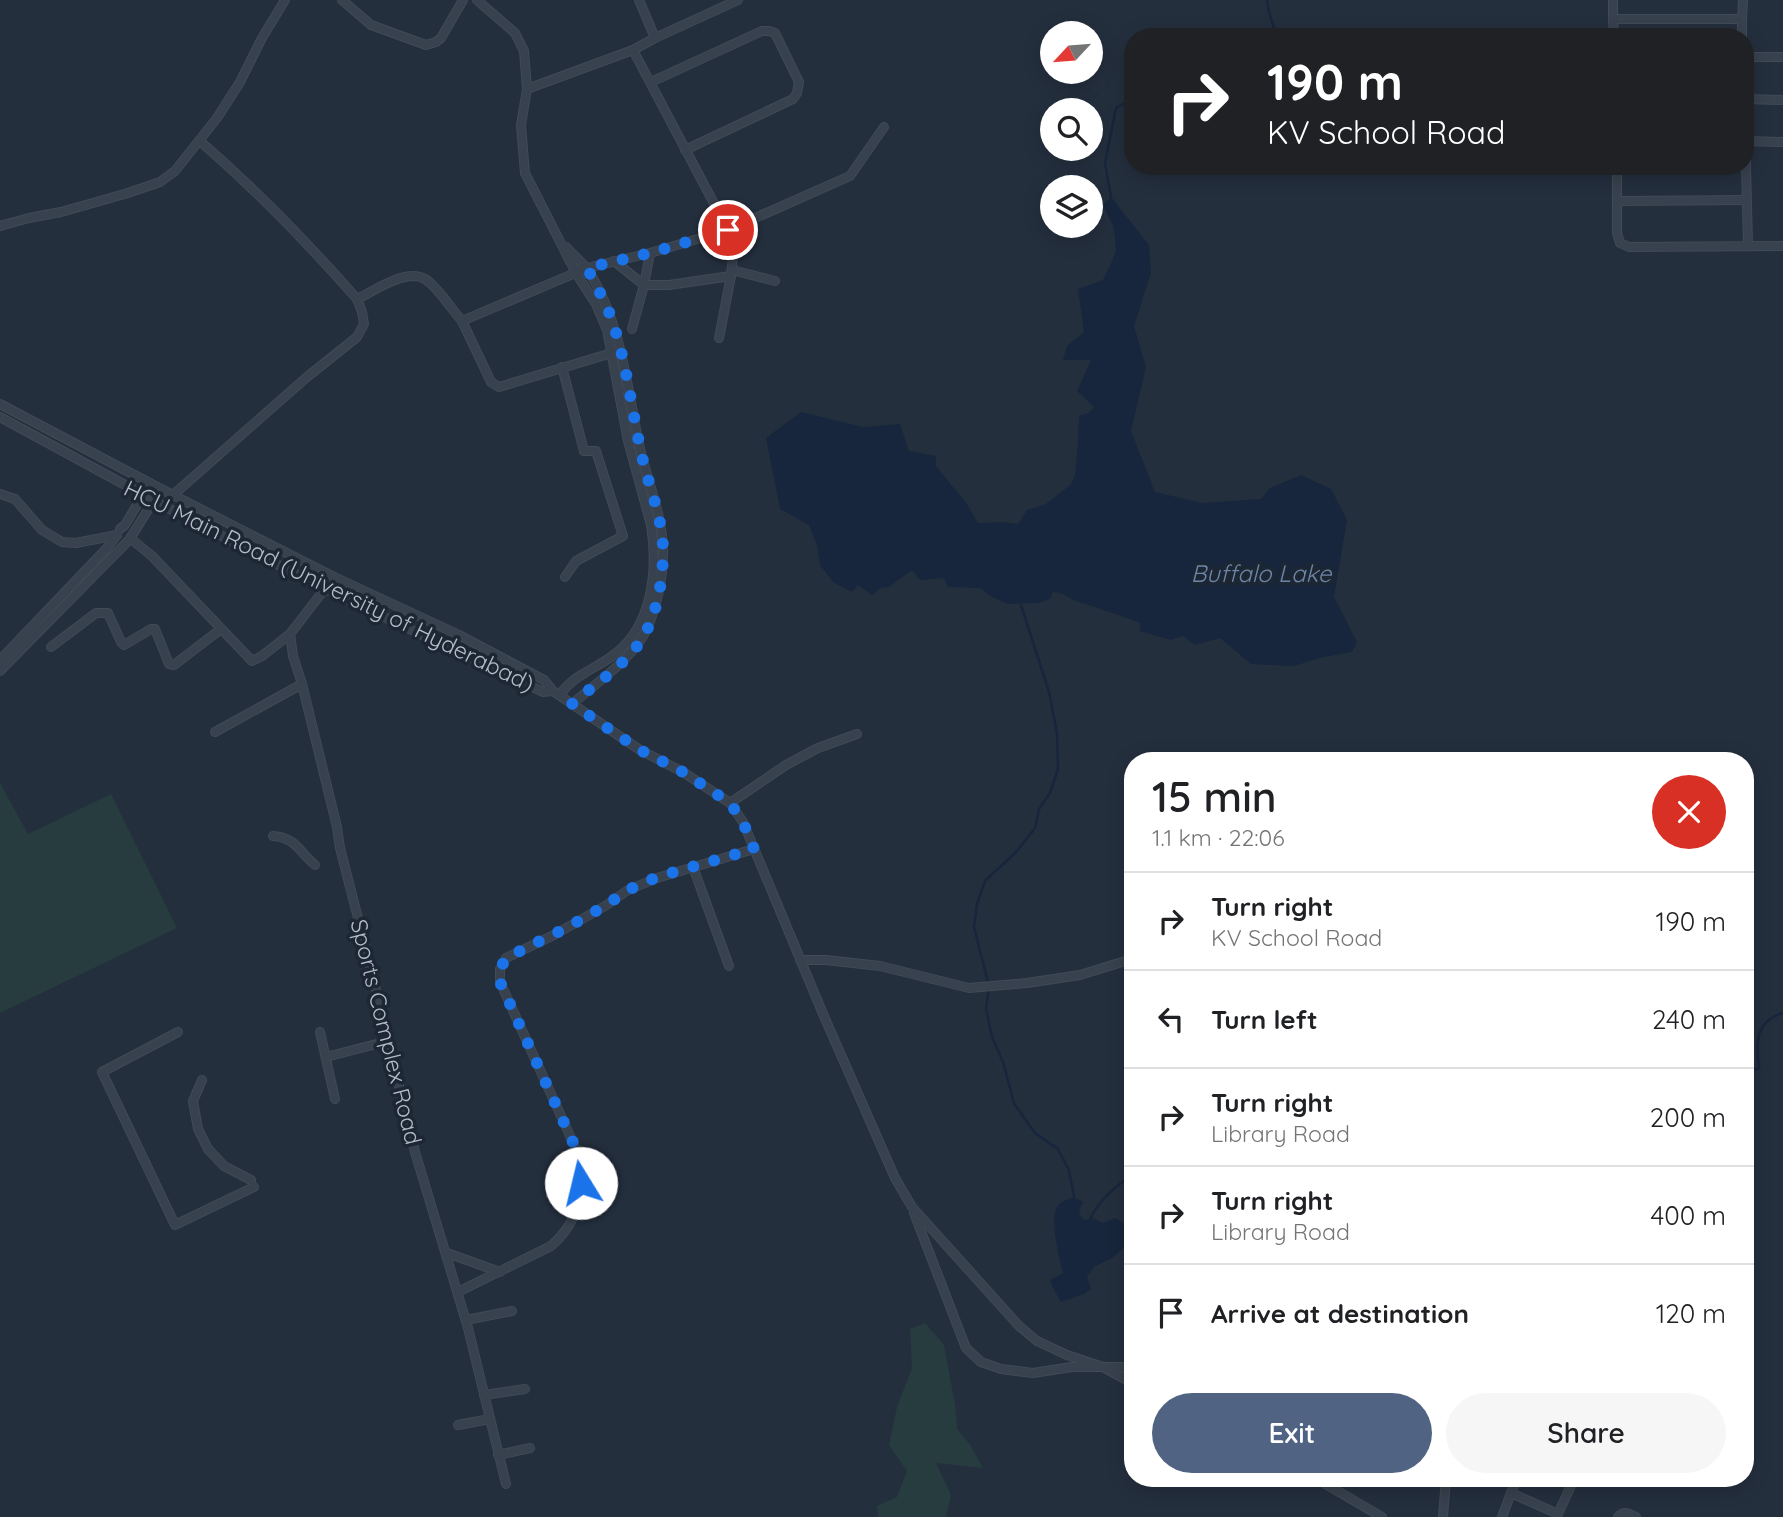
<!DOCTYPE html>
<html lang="en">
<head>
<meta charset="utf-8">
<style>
  body { margin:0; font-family:Quicksand,sans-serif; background:#f6f6f6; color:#202124; height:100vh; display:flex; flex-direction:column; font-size:26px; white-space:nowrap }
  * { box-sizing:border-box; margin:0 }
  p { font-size:23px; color:#757577 }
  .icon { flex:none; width:38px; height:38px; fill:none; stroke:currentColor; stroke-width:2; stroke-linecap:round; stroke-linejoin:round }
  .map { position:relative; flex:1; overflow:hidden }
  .sheet { position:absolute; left:1124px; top:752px; width:630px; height:735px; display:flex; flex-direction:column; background:#fff; border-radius:28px; box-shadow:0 4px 18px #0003 }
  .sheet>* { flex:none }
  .hud { position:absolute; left:1124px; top:28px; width:630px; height:147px; border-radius:28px; box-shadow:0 4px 18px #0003; background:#202124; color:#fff; overflow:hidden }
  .needle { width:46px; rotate:244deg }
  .buttons { position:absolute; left:1040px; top:21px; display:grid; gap:14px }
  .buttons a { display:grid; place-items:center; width:63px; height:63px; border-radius:50%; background:#fff; box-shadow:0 4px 18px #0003; font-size:35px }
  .pin { position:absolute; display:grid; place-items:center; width:60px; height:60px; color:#fff; margin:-30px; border:4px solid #fff; border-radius:50%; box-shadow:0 2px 7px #0007 }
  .me { position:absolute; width:77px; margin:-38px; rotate:351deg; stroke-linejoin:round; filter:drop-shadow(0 0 5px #0008) }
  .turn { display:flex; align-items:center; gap:24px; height:147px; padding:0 28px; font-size:32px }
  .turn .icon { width:91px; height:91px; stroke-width:2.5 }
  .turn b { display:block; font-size:49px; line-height:60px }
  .round { display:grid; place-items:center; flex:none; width:74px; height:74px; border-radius:37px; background:#f6f6f6 }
  .overview { display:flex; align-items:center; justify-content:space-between; height:119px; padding:0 28px }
  h1 { font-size:42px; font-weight:600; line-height:52px }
  .primary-button { display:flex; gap:14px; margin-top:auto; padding:14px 28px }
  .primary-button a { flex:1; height:80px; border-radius:42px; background:#506383; color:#fff; font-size:28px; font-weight:600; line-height:80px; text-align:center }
  .primary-button a+a { background:#f6f6f6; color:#202124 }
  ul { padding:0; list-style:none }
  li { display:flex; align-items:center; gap:21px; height:98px; padding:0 28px; border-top:2px solid #e0e0e0 }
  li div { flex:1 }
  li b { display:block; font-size:26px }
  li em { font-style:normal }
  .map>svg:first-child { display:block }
  .green { fill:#263c3f }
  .water { fill:#17263c }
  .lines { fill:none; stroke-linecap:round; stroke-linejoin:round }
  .stream { stroke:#17263c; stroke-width:2.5 }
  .minor-casing { stroke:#414a57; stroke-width:10 }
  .minor { stroke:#38414e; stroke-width:8 }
  .route { stroke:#1a73e8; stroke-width:12; stroke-dasharray:0 21.6 }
  .labels { text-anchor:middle; stroke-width:7; stroke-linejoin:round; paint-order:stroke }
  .street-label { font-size:23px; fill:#b4bcc9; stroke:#1d2633 }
  .water-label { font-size:24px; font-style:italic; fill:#6d86a8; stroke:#1d2633 }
</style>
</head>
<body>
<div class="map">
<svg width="1783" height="1517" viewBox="0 0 1783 1517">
  <rect width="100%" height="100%" fill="#242f3e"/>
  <g class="green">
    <path d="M 0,783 L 28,834 L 111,794 L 177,928 L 0,1013 Z"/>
    <path d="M 925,1323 L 944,1345 L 955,1404 L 957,1429 L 971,1446 L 983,1468 L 936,1463 L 951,1495 L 946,1517 L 878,1517 L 877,1506 L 897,1497 L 907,1471 L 889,1445 L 897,1407 L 912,1368 L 910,1329 Z"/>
  </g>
  <g class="water">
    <path d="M 1111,197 L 1149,245 L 1151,273 L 1134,326 L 1146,367 L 1131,431 L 1155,492 L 1202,503 L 1261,499 L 1270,488 L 1301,475 L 1331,489 L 1347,520 L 1334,597 L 1357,642 L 1352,652 L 1319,658 L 1294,666 L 1251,664 L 1220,638 L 1195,645 L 1183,636 L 1171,640 L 1140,631 L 1140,623 C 1120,615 1100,609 1079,602 C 1069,599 1064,592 1053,592 L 1050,599 L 1038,603 L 1008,604 L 990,596 L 981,588 L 948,587 L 944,578 L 920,580 L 912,570 L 889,587 L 880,588 L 872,595 L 858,585 L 852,592 L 833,582 L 820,565 L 817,545 L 809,525 L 780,509 L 766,438 L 801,412 L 863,427 L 900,424 L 909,451 L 936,456 L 936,466 L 967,504 L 978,523 L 1002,522 L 1018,524 L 1027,510 L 1046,504 L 1070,485 L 1075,475 L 1078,442 L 1079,416 L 1088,413 L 1094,407 L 1077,391 L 1091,360 L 1063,360 L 1067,346 L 1084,332 L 1078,289 L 1103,280 L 1116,252 L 1114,228 L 1103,205 Z"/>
    <path d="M 1074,1197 L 1083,1202 L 1079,1211 L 1082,1219 L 1087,1220 L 1091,1217 L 1103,1223 L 1115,1218 L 1124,1223 L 1126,1233 L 1130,1242 L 1112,1258 L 1094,1267 L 1087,1277 L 1091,1289 L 1084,1294 L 1061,1302 L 1053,1288 L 1050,1280 L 1063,1273 C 1059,1259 1051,1223 1056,1209 C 1059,1201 1067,1200 1074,1197 Z"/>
  </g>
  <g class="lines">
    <g class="stream">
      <path d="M 1267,0 L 1269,12 L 1277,37"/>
      <path d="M 1111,197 L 1105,163 L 1116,108 L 1125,103 L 1132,104"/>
      <path d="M 1021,605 L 1049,692 L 1057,733 L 1058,769 L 1050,793 L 1039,809 L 1035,828 L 1017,851 L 985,881 L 977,904 L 974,927 L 989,986 L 986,1009 L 992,1037 L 1003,1062 L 1014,1103 L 1035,1133 L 1058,1149 L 1069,1170 L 1074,1197"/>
      <path d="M 1745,1074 L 1759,1068 C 1756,1042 1755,1021 1783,1013"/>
      <path d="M 1091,1217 C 1100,1200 1116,1185 1132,1176"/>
    </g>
    <g class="minor-casing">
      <g id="minor">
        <path d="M 342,0 L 371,25 L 426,45 L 436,42 L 441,38 L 463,0"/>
        <path d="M 477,0 L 515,33 L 524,51 L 527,89 L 521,125 L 525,173 L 576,273 L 596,304 L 607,330 L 628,441 L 651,525 C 658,569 653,625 615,654 C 605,662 594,667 583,674 C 573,679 566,687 559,695"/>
        <path d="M 639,0 L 655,38"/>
        <path d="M 1613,0 L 1613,19 L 1742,19 L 1742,37"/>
        <path d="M 1613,19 L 1614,37"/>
        <path d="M 1742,19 L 1743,0"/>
        <path d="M 633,50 L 728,230 L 850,176 L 884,127"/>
        <path d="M 1745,57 L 1783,57"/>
        <path d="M 651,82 L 762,31 L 769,31 L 775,33 L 799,82 L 797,93 L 793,99 L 685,150"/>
        <path d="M 527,89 L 633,50 L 655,38 L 738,0"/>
        <path d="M 1745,99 L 1783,100"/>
        <path d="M 1745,125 L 1748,246"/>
        <path d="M 200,141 C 256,190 308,243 357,299"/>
        <path d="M 1745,141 L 1783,142"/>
        <path d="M 1617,166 L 1617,233 L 1620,243 L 1629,247 L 1783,246"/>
        <path d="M 1618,201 L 1747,200"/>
        <path d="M 0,226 L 29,218 L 61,212 L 128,193 L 160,182 L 175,171 L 217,118 L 240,82 L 262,38 L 285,0"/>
        <path d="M 566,247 C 573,255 582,262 588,270 C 623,325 627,391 641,453 C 649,485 663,518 663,552 C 663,579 657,605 647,629 C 633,659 596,683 572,704"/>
        <path d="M 614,261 L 644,285 L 669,285 L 731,276 L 736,227"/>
        <path d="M 732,270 L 775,281"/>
        <path d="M 632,329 L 644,285 L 650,253"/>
        <path d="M 719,338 L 731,276"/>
        <path d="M 615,352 L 499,387 L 491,382 L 462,321 L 587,268 L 650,253 L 728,230"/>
        <path d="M 562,367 L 584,451 L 596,451 L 623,536 L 576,561 L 565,577"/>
        <path d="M 0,404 L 161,489 L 334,577 L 459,635 L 544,680 L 553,691 L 640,750 L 683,772 L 730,803 L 743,822 L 823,1014 L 895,1178 L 912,1207 L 1019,1326 L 1037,1341 L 1067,1355 L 1103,1367 L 1132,1383"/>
        <path d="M 0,417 L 162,505 L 325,589 L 543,692 L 553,691"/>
        <path d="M 0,494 L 15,499 L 42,530 L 62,542 L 76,543 L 117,535"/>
        <path d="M 173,495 L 307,377 L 357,337 L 364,324 L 362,312 L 357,299 C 374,291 406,268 425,279 C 436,285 453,311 462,321"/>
        <path d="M 120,529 L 125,525 L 150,483"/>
        <path d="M 131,537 L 161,489"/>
        <path d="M 130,538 L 152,556 L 252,661 L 262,656 L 290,634"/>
        <path d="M 334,577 L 290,634 L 293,656 L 302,684 L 337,827 L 340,848 L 367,953 L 415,1152 L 468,1328 L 506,1484"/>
        <path d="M 51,647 L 96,613 L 108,613 L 121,642 L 124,645 L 151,629 L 155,629 L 169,664 L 174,665 L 221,629"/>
        <path d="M 0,660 L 107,548 L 117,535"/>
        <path d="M 0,671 L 128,541"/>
        <path d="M 215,732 L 302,684"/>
        <path d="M 730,803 L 786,765 L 818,748 L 857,734"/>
        <path d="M 273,836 C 297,838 298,851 315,865"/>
        <path d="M 693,867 L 729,966"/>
        <path d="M 800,960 L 826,960 L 880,966 L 969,988 L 1027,983 L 1080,975 L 1132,959"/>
        <path d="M 178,1032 L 102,1072 L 175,1225 L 254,1187"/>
        <path d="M 320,1032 L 335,1099"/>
        <path d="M 326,1057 L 388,1041"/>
        <path d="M 202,1080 L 193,1101 L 198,1129 L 208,1149 L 224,1166 L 251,1180"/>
        <path d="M 914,1213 L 966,1348 L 981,1362 L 1001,1369 L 1033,1373 L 1072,1367 L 1132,1367"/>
        <path d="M 447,1253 L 500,1272"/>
        <path d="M 458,1292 L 551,1246 C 578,1223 585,1194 581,1160 L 500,982 L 500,969 L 506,958 L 554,935 L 605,906 L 628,890 L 657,878 L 754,849"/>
        <path d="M 466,1320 L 512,1311"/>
        <path d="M 484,1395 L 525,1389"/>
        <path d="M 458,1425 L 490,1419"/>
        <path d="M 498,1455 L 530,1448"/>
        <path d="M 1317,1479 L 1382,1517"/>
        <path d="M 1511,1493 L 1517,1479"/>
        <path d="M 1443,1517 L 1446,1479"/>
        <path d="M 1502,1517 L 1511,1493 L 1558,1514 L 1574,1479"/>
        <path d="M 1618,1517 C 1624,1510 1629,1514 1636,1517"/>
      </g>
    </g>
    <use href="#minor" class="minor"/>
  </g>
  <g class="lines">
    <path class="route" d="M 581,1183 L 581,1160 L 500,982 L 500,969 L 506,958 L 568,927 L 605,906 L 628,890 L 657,877 L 754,849 L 743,822 L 730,803 L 683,772 L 640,750 L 572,704 C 596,683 629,663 645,634 C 658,609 663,579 663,551 C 663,517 648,485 641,452 C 632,410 627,367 614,326 C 608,306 597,287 587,268 L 650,253 L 728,230"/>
  </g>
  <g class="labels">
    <g class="street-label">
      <text transform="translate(329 586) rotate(26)" y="8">HCU Main Road (University of Hyderabad)</text>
      <text transform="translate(386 1032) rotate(76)" y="8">Sports Complex Road</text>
    </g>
    <g class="water-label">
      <text x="1261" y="582">Buffalo Lake</text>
    </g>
  </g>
</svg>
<div class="buttons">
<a><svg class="needle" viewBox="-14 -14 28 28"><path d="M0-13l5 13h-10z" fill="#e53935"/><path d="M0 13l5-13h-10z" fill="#757577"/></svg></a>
<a><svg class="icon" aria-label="search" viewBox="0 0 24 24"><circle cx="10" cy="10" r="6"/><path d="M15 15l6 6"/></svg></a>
<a><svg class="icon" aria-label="layers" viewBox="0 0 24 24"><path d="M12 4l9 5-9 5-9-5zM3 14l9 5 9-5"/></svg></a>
</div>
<div class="pin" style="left:728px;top:230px;background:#d93025"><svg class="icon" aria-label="arrive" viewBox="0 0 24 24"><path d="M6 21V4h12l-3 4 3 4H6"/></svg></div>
<svg class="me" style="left:581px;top:1183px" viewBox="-20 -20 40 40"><circle r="19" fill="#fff"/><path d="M0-13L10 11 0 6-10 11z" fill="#1a73e8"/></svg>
<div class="hud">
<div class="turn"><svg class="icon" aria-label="right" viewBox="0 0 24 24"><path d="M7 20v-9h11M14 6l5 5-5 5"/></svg><div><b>190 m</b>KV School Road</div></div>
</div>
<section class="sheet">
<div class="overview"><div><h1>15 min</h1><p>1.1 km · 22:06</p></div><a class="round" style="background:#d93025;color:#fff"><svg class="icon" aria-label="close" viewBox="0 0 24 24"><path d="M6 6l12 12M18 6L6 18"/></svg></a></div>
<ul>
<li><svg class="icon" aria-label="right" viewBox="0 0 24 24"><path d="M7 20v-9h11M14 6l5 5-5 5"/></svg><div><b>Turn right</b><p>KV School Road</p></div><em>190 m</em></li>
<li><svg class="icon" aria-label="left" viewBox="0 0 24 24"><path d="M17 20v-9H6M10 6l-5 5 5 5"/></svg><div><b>Turn left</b></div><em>240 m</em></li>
<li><svg class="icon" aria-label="right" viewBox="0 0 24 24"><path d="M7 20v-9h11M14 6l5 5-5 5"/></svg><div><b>Turn right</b><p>Library Road</p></div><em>200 m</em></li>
<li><svg class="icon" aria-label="right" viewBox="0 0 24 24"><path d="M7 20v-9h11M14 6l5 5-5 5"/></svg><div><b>Turn right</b><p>Library Road</p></div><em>400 m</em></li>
<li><svg class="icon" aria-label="arrive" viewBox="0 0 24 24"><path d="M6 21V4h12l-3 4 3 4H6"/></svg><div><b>Arrive at destination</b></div><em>120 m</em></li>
</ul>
<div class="primary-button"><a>Exit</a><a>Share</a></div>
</section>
</div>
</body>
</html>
